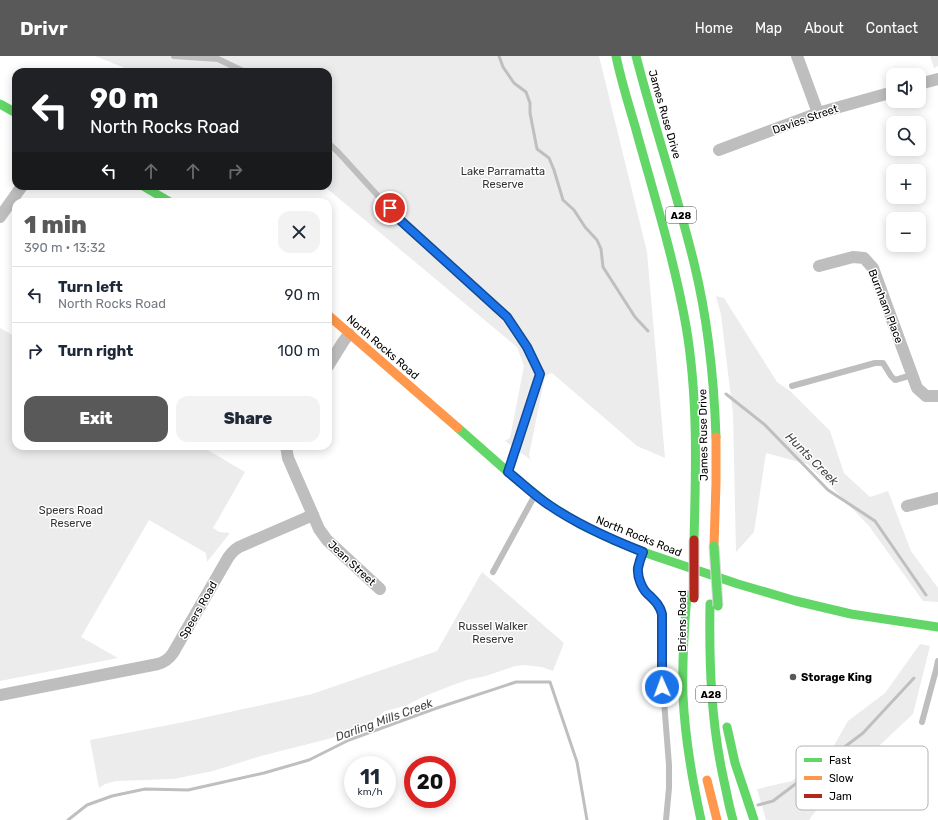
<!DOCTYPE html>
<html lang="en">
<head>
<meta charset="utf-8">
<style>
  body { margin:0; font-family:Rubik,sans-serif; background:#f2f2f3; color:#1f2937; height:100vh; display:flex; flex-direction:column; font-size:15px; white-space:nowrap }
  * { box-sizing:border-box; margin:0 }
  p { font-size:13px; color:#747a83 }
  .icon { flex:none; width:22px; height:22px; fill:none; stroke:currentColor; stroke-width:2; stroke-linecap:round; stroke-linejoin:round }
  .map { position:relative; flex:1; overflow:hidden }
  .side { position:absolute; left:12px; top:142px; width:320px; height:252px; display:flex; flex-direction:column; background:#fff; border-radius:12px; box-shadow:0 2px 10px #0003 }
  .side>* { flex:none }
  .top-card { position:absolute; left:12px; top:12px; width:320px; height:122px; border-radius:12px; box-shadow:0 2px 10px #0003; background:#202124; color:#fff; overflow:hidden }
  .fabs { position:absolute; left:886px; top:12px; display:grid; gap:8px }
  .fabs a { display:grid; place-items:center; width:40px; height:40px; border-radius:8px; background:#fff; box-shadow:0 2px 10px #0003; font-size:20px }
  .speed { position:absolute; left:344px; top:700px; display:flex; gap:8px; font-size:20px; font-weight:700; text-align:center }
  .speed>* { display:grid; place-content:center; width:52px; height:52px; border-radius:50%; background:#fff; box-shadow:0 2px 10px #0003; line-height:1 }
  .speed small { font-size:10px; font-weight:400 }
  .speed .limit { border:6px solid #d22; background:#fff; color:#111 }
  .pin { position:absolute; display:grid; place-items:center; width:34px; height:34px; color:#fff; margin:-17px; border:2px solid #fff; border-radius:50%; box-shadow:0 1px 4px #0007 }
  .me { position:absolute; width:44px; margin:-22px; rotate:358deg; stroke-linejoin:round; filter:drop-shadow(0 0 3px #0008) }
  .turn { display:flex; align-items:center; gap:14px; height:84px; padding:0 12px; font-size:18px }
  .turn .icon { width:52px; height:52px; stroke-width:2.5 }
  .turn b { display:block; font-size:28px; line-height:34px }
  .lanes { display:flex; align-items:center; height:38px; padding:0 12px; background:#0003; justify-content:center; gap:20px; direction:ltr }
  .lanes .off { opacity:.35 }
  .round { display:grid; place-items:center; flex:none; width:42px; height:42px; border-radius:12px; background:#f2f2f3 }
  .summary { display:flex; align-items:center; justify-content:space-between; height:68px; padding:0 12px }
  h1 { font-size:24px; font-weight:800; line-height:30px; color:#595959 }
  .primary-button { display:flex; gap:8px; margin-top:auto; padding:8px 12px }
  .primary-button a { flex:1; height:46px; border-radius:12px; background:#595959; color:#fff; font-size:16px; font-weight:800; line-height:46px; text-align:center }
  .primary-button a+a { background:#f2f2f3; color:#1f2937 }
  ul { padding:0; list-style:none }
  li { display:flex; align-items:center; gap:12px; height:56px; padding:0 12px; border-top:1px solid #e0e1e3 }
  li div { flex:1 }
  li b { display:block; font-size:15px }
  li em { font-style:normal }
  header { display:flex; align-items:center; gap:24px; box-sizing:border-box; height:56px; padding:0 20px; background:#595959; color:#fff }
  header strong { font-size:19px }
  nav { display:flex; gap:22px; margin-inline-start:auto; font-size:14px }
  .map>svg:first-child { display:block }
  .green { fill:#ececec }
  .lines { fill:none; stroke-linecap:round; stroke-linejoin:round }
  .stream { stroke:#bfbfbf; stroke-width:3 }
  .lane { stroke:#bebebe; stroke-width:6 }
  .street { stroke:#bebebe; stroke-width:12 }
  .fast { stroke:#63d668; stroke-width:9 }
  .slow { stroke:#ff974d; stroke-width:9 }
  .fast-bridge-casing { stroke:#dbdbdb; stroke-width:11; stroke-linecap:butt }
  .jam-bridge-casing { stroke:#dbdbdb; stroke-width:11; stroke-linecap:butt }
  .fast-bridge { stroke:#63d668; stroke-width:9 }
  .jam-bridge { stroke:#b3261e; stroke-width:9 }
  .route-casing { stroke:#114b97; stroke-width:10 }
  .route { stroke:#1a73e8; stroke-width:7 }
  .poi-dot { fill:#595959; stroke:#fff; stroke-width:1.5 }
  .labels { text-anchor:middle; stroke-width:3; stroke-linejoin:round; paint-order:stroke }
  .shield { fill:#fff; stroke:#4c4c4c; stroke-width:1 }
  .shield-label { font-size:10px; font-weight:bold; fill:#000 }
  .street-label { font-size:11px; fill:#000; stroke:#fff }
  .park-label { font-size:11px; fill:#333; stroke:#fff }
  .poi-label { font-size:11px; font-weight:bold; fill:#000; stroke:#fff; text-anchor:start }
  .water-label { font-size:12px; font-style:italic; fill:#444; stroke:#fff }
  .key { fill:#fff; stroke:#b2b2b2; stroke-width:1 }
  .key-label { font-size:11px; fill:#000 }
</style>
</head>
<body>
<header>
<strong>Drivr</strong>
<nav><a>Home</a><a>Map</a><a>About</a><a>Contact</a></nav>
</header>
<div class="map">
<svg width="938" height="764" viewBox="0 0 938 764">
  <rect width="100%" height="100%" fill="#fff"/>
  <g class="green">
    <path d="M 95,0 L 599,0 L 647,196 L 665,402 L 637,390 L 552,317 L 545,320 L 529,399 L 531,404 L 505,385 L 510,382 L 524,310 L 517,291 L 324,130 L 328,130 L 328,16 L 135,16 Z"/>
    <path d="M 930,0 L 938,0 L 938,10 L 934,12 Z"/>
    <path d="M 716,240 L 724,242 L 777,326 L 790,335 L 830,375 L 844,417 L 870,441 L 888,435 L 911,495 L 938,532 L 938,546 L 923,545 L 869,470 L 830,429 L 807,408 L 766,397 L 754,476 L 736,496 L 733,358 L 721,259 Z"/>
    <path d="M 0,272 L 16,281 L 16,390 L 201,390 L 245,416 L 213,472 L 219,476 L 230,477 L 207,506 L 206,497 L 149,464 L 81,581 L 118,602 L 0,625 Z"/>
    <path d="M 482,516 L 564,587 L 553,615 L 542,611 L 533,610 L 525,609 L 515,610 L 486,620 L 467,624 L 453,629 L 425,640 L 405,650 L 385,655 L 367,669 L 332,682 L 261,700 L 213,715 L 174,723 L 116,725 L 105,728 L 99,732 L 90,684 L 184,666 L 312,638 L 437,595 Z"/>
    <path d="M 920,588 L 930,590 L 913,658 L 829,737 L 809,764 L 766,764 L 757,733 L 792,725 L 833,691 L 848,665 L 885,637 Z"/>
  </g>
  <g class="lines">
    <g class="stream">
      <path d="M 499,0 L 503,11 L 514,27 L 526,36 L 530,47 L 530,57 L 537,93 L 549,102 L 554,114 L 563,144 L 574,154 L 585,171 L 597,184 L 601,193 L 603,211 L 635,261 L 648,275"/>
      <path d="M 726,338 L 765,369 L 828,434 L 875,465 L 926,539"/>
      <path d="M 758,749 L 773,745 L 863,677 L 914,622"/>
      <path d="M 68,764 L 87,749 L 112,740 L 145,733 L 188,734 L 264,717 L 309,704 L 349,684 L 434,653 L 516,626 L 550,626 L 577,706 L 587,764"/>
    </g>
    <g class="lane">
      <path d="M 174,0 L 218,3 L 245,16"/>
      <path d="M 328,87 L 338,96 L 400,164 L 507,261 L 527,291 L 540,318 L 508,415"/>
      <path d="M 792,330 L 875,307 L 883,307 L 891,320 L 895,324 L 912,319"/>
      <path d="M 642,498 C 638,514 636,527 649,540 C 656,547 659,548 662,558 L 662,619 L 669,709 L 669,732 L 666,764"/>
      <path d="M 493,516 L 535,439"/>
      <path d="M 922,666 L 936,614 L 938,605"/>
    </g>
    <g class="street">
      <path d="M 797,0 L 818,57"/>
      <path d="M 919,28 L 938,23"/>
      <path d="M 719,94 L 818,57 L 893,36"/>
      <path d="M 0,161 L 22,130"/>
      <path d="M 819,210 L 853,201 L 864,202 L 873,212 L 917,332 L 926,340 L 938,340"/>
      <path d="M 328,310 L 343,286 L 349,278"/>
      <path d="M 907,450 L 938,442"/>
      <path d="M 313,459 L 319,473 L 327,484 L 380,533"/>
      <path d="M 0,639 L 158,608 C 165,606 169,603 173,597 L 225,507 C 228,501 232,495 239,491 L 313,459 L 288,402 L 286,390"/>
    </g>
    <g class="fast">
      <path d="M 616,0 C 621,24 628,47 635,70 C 653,136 674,202 686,270 C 698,340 696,412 694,484"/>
      <path d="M 636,0 C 654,70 677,137 694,207 C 708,264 714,323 716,381"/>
      <path d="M 0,48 L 16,57"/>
      <path d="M 143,130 L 170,146"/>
      <path d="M 458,372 L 508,416 L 548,448 L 581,469 L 613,484 L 643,496 L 738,528 L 796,545 L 851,558 L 938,571"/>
      <path d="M 687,539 C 684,573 682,606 683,640 C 685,682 692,723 701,764"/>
      <path d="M 710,548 C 709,608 711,667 724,725 C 727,738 729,751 733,764"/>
      <path d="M 727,671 L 735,707 L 754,764"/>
    </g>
    <g class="slow">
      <path d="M 328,259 L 458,372"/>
      <path d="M 714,490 L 716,427 L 716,381"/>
      <path d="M 707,724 L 717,764"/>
    </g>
    <g class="fast-bridge-casing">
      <path id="fast-bridge" d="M 714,490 L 718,550"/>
    </g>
    <g class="jam-bridge-casing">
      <path id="jam-bridge" d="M 694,484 L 694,542"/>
    </g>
    <use href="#fast-bridge" class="fast-bridge"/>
    <use href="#jam-bridge" class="jam-bridge"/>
  </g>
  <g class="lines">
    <g class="route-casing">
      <path id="route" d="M 390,152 L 400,164 L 507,261 L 527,291 L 540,318 L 508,416 C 522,427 535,440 549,449 C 578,469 610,483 643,496 C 641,501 639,507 638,512 C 637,521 642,534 650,540 C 656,546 660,550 662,558 L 662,631"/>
    </g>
    <use href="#route" class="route"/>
  </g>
  <circle class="poi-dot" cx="793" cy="621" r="4"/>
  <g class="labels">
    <g class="shield">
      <rect x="666" y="151" width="30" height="16" rx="3"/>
      <rect x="696" y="630" width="30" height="16" rx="3"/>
    </g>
    <g class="shield-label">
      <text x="681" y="163">A28</text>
      <text x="711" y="642">A28</text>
    </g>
    <g class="street-label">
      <text transform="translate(665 58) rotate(74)" y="4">James Ruse Drive</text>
      <text transform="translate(805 63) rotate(-19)" y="4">Davies Street</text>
      <text transform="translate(886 250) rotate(69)" y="4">Burnham Place</text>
      <text transform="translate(383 291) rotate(41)" y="4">North Rocks Road</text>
      <text transform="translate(703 379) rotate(-91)" y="4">James Ruse Drive</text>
      <text transform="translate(639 480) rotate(22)" y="4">North Rocks Road</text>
      <text transform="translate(352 507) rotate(43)" y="4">Jean Street</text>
      <text transform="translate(198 554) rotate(-60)" y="4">Speers Road</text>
      <text transform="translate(682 565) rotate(-90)" y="4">Briens Road</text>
    </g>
    <g class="park-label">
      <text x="503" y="119">Lake Parramatta<tspan x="503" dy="13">Reserve</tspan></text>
      <text x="71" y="458">Speers Road<tspan x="71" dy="13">Reserve</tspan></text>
      <text x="493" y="574">Russel Walker<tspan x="493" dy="13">Reserve</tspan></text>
    </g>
    <g class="poi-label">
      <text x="801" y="625">Storage King</text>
    </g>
    <g class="water-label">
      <text transform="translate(812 403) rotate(45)" y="4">Hunts Creek</text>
      <text transform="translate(384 664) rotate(-20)" y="4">Darling Mills Creek</text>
    </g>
  </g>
  <rect x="796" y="690" width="132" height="64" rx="6" class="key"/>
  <rect x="804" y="702" width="18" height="4" fill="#63d668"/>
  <rect x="804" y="720" width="18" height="4" fill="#ff974d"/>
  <rect x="804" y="738" width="18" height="4" fill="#b3261e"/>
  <g class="key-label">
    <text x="829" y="708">Fast</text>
    <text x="829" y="726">Slow</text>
    <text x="829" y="744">Jam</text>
  </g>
</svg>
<div class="fabs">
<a><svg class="icon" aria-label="sound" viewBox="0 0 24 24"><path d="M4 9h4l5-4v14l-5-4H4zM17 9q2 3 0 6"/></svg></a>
<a><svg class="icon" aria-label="search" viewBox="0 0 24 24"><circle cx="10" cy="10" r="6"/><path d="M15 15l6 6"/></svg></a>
<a>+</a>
<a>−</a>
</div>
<div class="speed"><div>11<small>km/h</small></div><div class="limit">20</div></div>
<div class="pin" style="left:390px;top:152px;background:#d93025"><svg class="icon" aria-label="arrive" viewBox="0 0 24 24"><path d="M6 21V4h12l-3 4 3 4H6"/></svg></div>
<svg class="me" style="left:662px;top:631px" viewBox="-20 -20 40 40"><circle r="17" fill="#1a73e8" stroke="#fff" stroke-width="3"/><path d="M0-11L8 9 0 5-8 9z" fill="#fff"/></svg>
<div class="top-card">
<div class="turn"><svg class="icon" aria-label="left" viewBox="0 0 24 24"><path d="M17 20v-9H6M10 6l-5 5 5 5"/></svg><div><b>90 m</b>North Rocks Road</div></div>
<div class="lanes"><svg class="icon" aria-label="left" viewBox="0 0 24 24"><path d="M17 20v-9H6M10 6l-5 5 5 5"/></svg><svg class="icon off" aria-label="ahead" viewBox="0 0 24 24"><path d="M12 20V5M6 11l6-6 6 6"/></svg><svg class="icon off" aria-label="ahead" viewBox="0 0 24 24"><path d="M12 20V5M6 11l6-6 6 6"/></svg><svg class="icon off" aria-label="right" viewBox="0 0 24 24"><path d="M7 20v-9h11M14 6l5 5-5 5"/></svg></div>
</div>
<section class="side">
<div class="summary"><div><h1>1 min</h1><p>390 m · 13:32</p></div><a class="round"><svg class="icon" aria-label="close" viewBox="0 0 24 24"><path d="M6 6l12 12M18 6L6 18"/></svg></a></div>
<ul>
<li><svg class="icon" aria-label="left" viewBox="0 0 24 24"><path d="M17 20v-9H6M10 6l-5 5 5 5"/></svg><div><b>Turn left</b><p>North Rocks Road</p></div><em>90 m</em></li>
<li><svg class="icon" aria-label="right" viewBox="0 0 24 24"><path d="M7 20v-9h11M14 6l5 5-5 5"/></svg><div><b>Turn right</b></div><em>100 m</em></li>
</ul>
<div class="primary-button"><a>Exit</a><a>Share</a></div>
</section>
</div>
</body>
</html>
